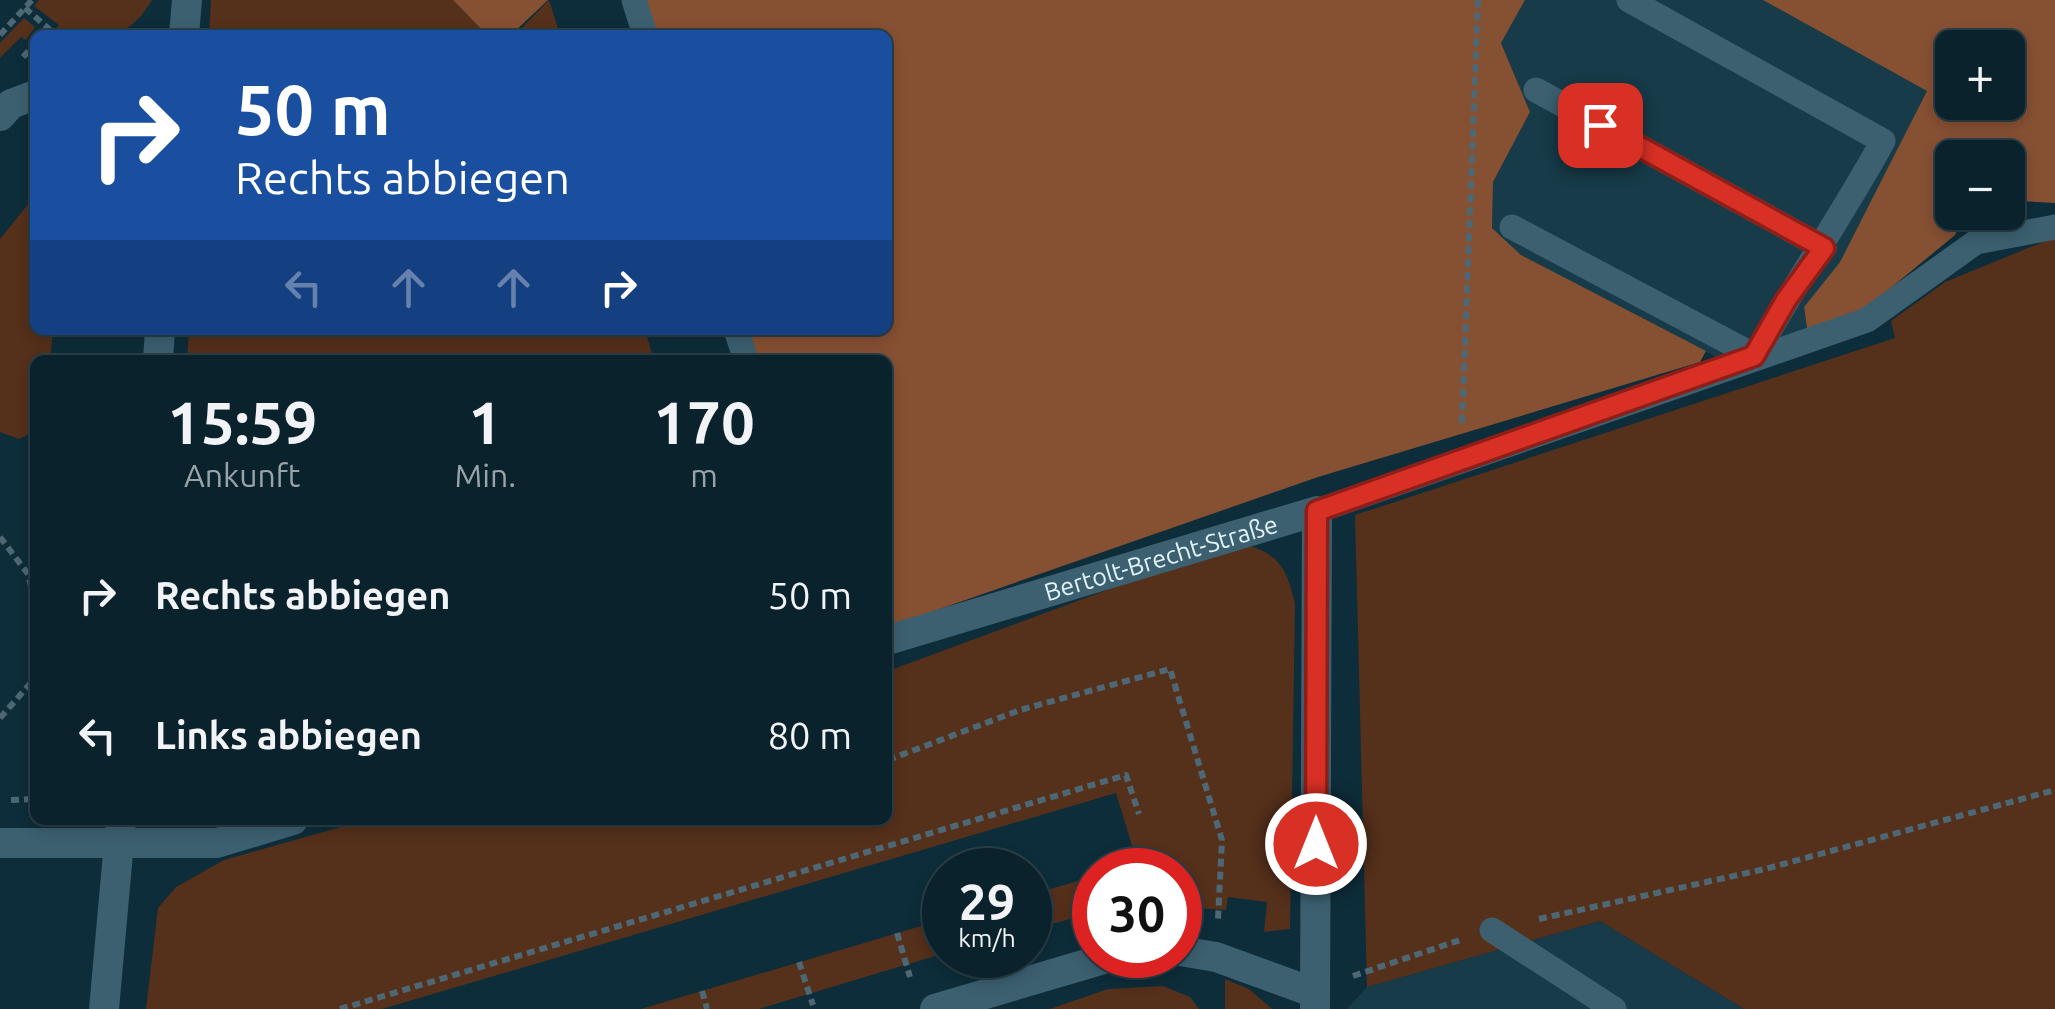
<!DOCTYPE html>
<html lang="de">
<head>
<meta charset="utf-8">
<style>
  body { margin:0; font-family:Ubuntu,sans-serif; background:#182f38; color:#f1f3f6; height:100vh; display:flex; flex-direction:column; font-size:38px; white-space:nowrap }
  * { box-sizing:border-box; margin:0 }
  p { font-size:32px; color:#99a4a9 }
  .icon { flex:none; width:55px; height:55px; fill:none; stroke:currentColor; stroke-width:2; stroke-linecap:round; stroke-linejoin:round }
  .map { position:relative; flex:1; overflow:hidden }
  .panel { position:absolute; left:30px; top:355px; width:862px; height:470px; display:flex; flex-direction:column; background:#0a222c; border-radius:15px; box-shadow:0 5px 15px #0003,0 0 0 2px #2a3f48 }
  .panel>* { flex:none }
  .banner { position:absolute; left:30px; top:30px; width:862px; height:305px; border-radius:15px; box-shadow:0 5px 15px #0003,0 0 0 2px #2a3f48; background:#1a4fa0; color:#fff; overflow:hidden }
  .buttons { position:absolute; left:1935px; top:30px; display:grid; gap:20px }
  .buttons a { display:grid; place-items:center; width:90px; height:90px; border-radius:15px; background:#0a222c; box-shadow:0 5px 15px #0003,0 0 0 2px #2a3f48; font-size:50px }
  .speed { position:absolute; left:922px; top:848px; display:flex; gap:20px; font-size:50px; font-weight:700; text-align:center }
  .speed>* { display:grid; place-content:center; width:130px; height:130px; border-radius:50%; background:#0a222c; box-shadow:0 5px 15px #0003,0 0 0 2px #2a3f48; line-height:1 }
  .speed small { font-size:25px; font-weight:400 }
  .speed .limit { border:15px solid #d22; background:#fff; color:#111 }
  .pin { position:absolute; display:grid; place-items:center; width:85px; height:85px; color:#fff; margin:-42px; border-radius:20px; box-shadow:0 5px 15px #0006 }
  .me { position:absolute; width:110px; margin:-55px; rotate:0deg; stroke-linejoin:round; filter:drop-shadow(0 0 8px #0008) }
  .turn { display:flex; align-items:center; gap:35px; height:210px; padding:0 40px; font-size:45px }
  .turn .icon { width:130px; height:130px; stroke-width:2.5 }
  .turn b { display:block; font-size:70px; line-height:85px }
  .lanes { display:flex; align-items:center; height:95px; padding:0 40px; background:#0003; justify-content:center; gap:50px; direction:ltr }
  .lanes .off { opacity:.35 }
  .eta { display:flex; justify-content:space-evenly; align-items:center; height:170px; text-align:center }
  .eta b { font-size:60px; font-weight:700; line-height:70px }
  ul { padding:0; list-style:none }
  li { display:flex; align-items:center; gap:30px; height:140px; padding:0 40px }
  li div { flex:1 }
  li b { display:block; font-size:38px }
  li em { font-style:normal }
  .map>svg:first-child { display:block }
  .built { fill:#173b49 }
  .green { fill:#55301b }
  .forest { fill:#865033; fill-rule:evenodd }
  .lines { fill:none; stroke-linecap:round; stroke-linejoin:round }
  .path { stroke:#4d6874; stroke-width:6; stroke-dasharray:8 5; stroke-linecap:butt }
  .lane { stroke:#3c6070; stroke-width:25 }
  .street { stroke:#3c6070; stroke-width:30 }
  .route-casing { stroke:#8d1f18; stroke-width:25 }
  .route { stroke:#d93025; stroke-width:18 }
  .labels { text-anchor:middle; stroke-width:8; stroke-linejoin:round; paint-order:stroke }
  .street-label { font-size:25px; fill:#e0f2fa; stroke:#032330 }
</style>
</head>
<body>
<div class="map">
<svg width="2055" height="1009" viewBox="0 0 2055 1009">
  <rect width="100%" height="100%" fill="#0d2d3a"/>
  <g class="built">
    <path d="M 1525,0 L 1763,0 L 1928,91 L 1840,262 L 1804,307 L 1807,328 L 1718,358 L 1521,255 L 1492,228 L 1493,182 L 1530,112 L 1501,43 Z"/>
    <path d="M 1600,921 L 1744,1009 L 1347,1009 L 1367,987 Z"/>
  </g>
  <g class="green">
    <path d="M 39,0 L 152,0 C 125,46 98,35 51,35 L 59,25 L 34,6 Z"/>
    <path d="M 211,0 L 453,0 L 487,35 L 209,35 Z"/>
    <path d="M 549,0 L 560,35 L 511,35 L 517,33 Z"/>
    <path d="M 24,18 L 35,27 L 26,40 L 21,37 L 0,58 L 0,43 Z"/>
    <path d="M 30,202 L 35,204 L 35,330 L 53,330 L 50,360 L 35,360 L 35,431 L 19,439 L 0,432 L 0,239 Z"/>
    <path d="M 2055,237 L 2055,1009 L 1744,1009 L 1600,921 L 1367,987 L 1355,515 L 1895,338 L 1891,321 L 1945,282 Z"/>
    <path d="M 189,330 L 645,330 L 654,360 L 187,360 Z"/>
    <path d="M 1251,546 C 1282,557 1287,572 1295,603 L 1290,929 L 1264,932 L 1267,902 L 1228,897 L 1226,910 L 1180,907 L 1180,870 L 1113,870 L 1137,862 L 1116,793 L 382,1009 L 146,1009 L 158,908 L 176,887 L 224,860 L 366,820 L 888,820 L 888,671 L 1215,550 Z"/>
    <path d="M 1095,876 L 1095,912 L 1030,930 L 1030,895 Z"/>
    <path d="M 945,919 L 945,953 L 759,1009 L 641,1009 Z"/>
    <path d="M 1225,979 L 1249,989 L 1272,1009 L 1225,1009 Z"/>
    <path d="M 1163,986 L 1190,997 L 1199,1009 L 1050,1009 L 1108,989 Z"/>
  </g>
  <g class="forest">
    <path d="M 453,0 L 548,0 L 511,35 L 487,35 Z"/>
    <path d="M 634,0 L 1525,0 L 1501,43 L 1530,112 L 1493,182 L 1492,228 L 1521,255 L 1706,351 L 1700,362 L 1318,477 L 888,627 L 888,360 L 751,360 L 741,330 L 888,330 L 888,35 L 646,35 Z"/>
    <path d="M 1763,0 L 2055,0 L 2055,203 L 2019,201 L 2008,193 L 2008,158 L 1952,158 L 1952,212 L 1965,213 L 1955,235 L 1864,310 L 1807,328 L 1804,307 L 1840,262 L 1927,91 ZM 1952,48 L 2008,48 L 2008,102 L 1952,102 Z"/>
  </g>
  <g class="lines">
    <g class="path">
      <path d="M 25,8 L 49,29 L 43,35"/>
      <path d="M 0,35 L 32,0"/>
      <path d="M 23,57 L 35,44"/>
      <path d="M 1462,423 L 1478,0"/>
      <path d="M 0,537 L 28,574 L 35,603"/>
      <path d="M 0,718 L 35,678"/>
      <path d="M 888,760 L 1020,710 L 1170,669 L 1222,840 L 1218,919"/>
      <path d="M 11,800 L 35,799"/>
      <path d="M 1093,876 L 1095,885"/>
      <path d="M 1539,919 L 1765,869 L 2055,790"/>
      <path d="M 897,933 L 910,977"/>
      <path d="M 799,962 L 813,1005"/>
      <path d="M 1353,976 L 1460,940"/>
      <path d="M 702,991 L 707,1009"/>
      <path d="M 340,1009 L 1126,775 L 1139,814"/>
    </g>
    <g class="lane">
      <path d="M 634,0 L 645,35"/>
      <path d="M 1536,90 L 1824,248"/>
      <path d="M 1512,227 L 1755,356 C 1795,283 1843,214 1883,141 L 1629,0"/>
      <path d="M 736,330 L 746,360"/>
      <path d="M 1317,511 L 1867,320 L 1976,242 L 2055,227"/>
      <path d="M 1492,930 L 1614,1009"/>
    </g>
    <g class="street">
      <path d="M 184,35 L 187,0"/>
      <path d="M 0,116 L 11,104 L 35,95"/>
      <path d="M 158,360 L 160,330"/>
      <path id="s1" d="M 888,640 L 1317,511 L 1315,1009"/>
      <path d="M 0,843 L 217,843 L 293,820"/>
      <path d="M 1180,951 L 1216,957 L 1315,993"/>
      <path d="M 104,1009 L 121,820"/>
      <path d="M 935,1009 L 1117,955"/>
    </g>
  </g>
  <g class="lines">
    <g class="route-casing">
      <path id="route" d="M 1316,844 L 1317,511 L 1754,356 L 1786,300 L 1824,248 L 1600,125"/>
    </g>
    <use href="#route" class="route"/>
  </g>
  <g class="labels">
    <g class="street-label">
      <text dy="9" stroke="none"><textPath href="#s1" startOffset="285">Bertolt-Brecht-Straße</textPath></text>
    </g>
  </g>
</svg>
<div class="buttons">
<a>+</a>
<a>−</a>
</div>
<div class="speed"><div>29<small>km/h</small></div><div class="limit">30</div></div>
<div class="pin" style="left:1600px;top:125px;background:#d93025"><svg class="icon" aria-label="arrive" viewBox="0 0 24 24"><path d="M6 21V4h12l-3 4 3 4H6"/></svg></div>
<svg class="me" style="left:1316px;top:844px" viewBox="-20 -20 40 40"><circle r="17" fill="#d93025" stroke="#fff" stroke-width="3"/><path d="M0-11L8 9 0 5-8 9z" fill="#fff"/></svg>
<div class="banner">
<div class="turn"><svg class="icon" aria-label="right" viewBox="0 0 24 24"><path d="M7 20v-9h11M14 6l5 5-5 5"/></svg><div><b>50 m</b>Rechts abbiegen</div></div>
<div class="lanes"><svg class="icon off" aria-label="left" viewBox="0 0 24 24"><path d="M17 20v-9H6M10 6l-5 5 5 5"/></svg><svg class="icon off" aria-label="ahead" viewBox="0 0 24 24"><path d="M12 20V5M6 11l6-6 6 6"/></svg><svg class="icon off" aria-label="ahead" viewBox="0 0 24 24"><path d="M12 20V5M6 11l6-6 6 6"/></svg><svg class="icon" aria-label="right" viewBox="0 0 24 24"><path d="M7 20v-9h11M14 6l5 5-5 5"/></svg></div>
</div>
<section class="panel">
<div class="eta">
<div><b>15:59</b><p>Ankunft</p></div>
<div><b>1</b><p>Min.</p></div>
<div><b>170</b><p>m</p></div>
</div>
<ul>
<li><svg class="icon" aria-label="right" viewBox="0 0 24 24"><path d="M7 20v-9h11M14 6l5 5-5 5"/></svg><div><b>Rechts abbiegen</b></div><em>50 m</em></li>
<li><svg class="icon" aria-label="left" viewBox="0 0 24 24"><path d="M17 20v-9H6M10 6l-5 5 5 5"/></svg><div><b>Links abbiegen</b></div><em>80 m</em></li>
</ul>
</section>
</div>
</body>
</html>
